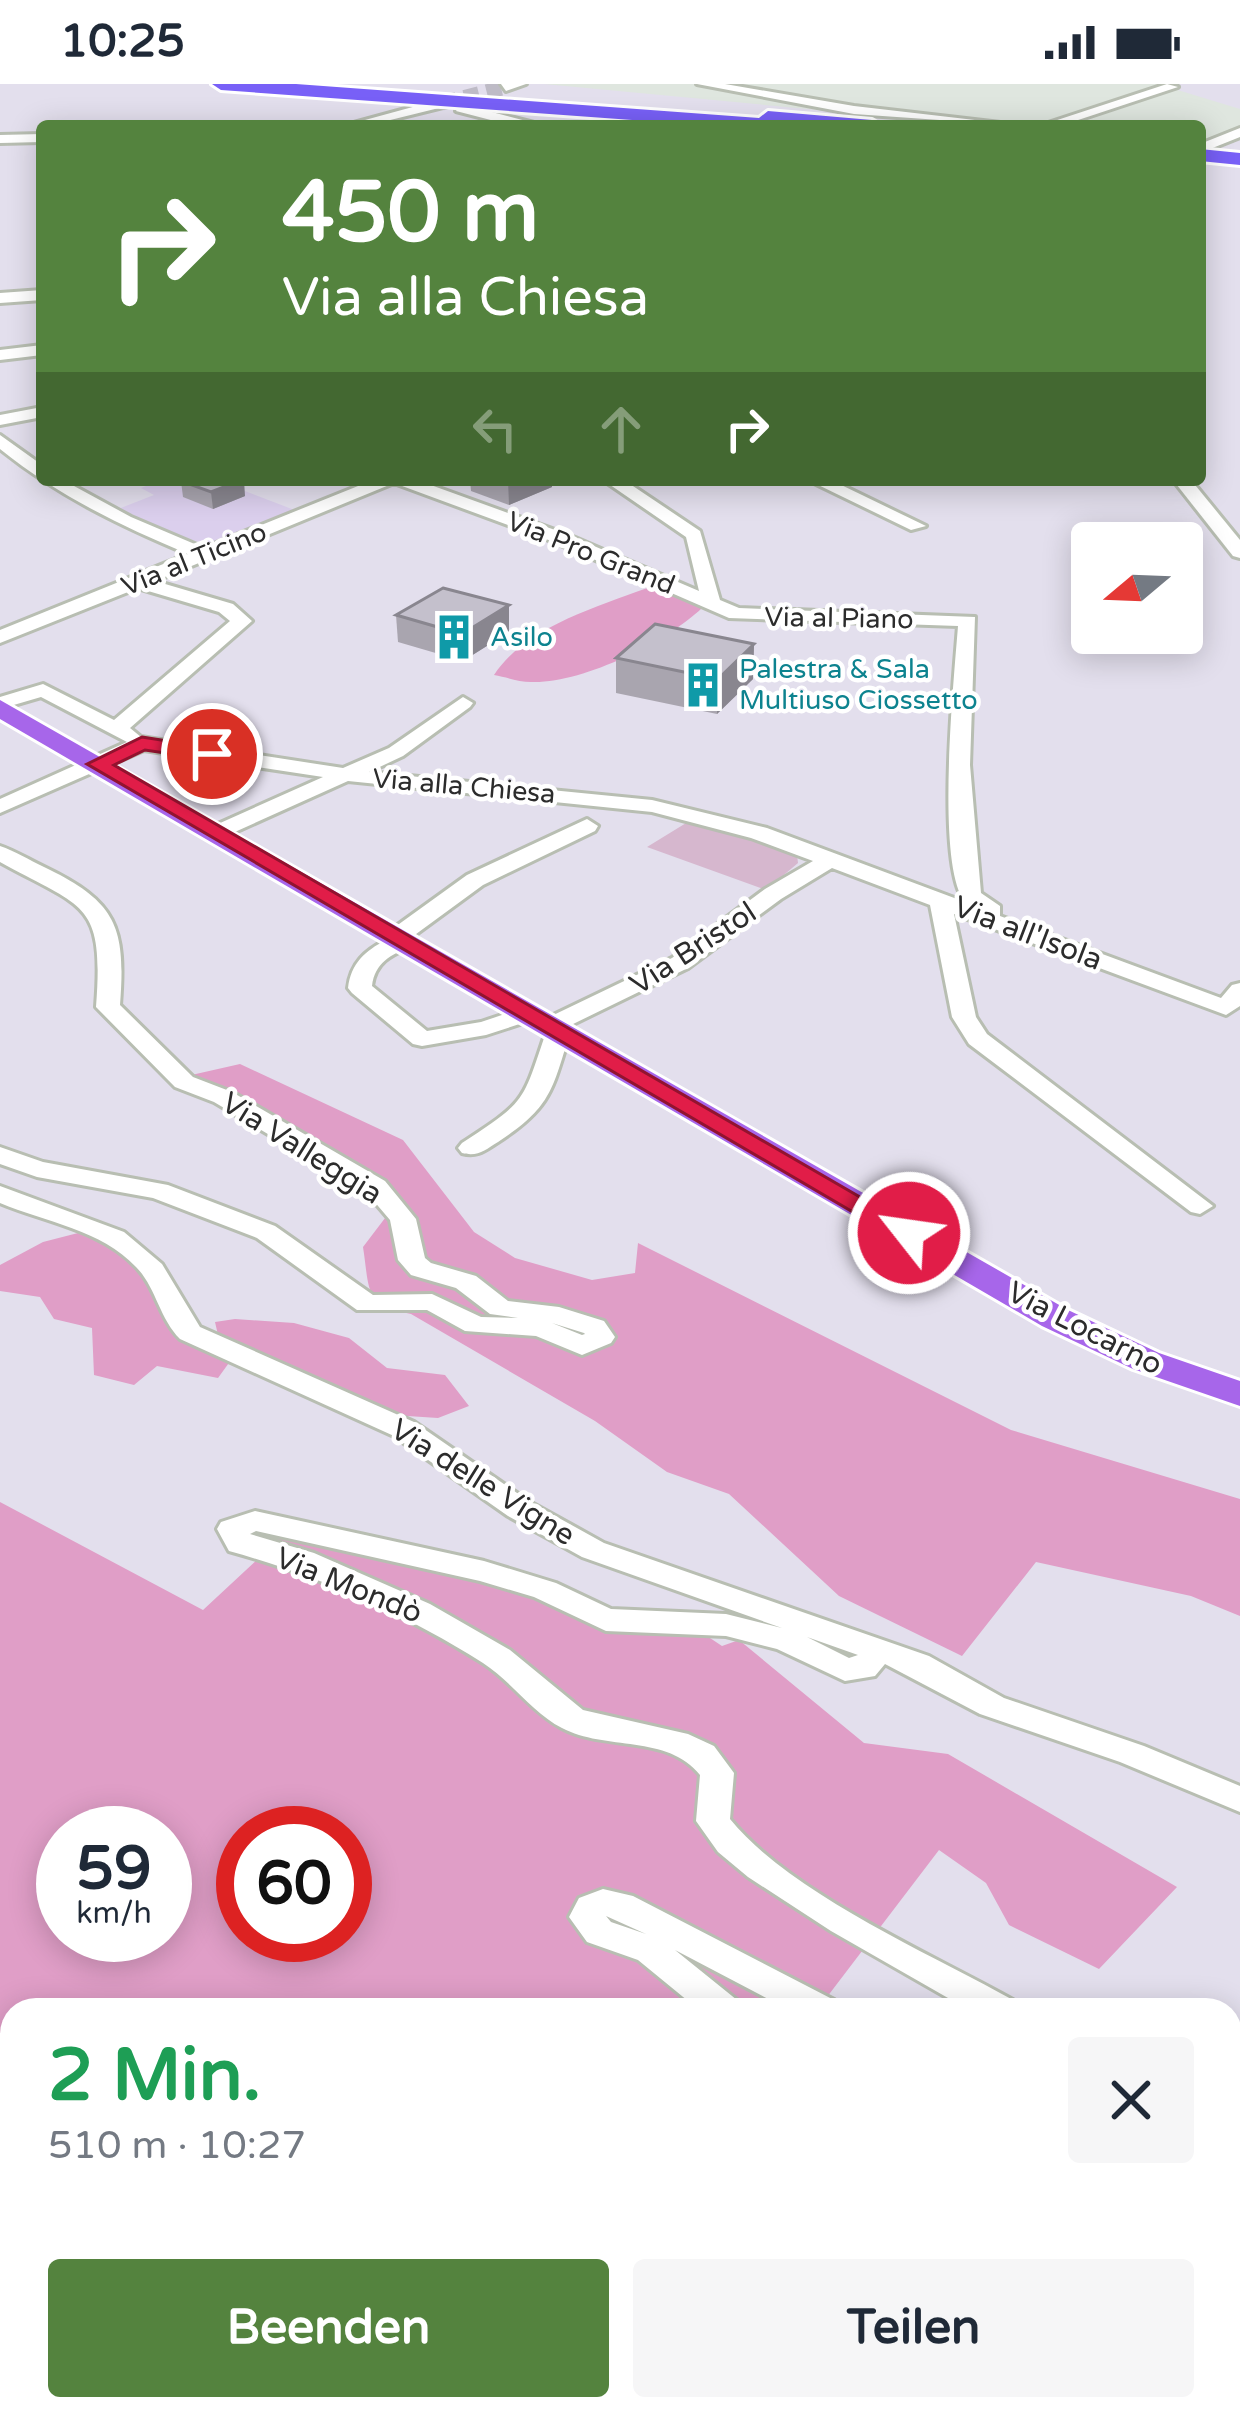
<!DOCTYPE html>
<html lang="de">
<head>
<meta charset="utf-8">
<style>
  body { margin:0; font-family:"Varela Round",sans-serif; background:#f6f6f7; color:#1f2937; height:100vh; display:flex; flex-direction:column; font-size:45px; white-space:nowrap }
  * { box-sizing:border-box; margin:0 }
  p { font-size:39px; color:#747a83 }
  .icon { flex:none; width:66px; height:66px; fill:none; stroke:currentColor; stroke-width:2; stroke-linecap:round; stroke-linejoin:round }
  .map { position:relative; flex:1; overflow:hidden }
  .drawer { position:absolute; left:0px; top:1914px; width:1242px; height:423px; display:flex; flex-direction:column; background:#fff; border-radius:36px 36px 0 0; box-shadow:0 6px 30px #0003 }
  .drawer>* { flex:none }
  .top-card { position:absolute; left:36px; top:36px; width:1170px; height:366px; border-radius:12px; box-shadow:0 6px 30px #0003; background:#54833e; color:#fff; overflow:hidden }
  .needle { width:78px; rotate:251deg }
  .controls { position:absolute; left:1071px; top:438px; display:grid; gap:24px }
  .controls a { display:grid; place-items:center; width:132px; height:132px; border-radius:12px; background:#fff; box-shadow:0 6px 30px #0003; font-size:60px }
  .speed { position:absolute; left:36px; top:1722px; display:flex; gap:24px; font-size:60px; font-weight:700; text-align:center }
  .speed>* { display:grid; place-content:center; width:156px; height:156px; border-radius:50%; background:#fff; box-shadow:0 6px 30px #0003; line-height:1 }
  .speed small { font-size:30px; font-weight:400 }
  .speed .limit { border:18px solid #d22; background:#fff; color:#111 }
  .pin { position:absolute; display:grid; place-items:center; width:102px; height:102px; color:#fff; margin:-51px; border:6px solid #fff; border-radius:50%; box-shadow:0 3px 12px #0007 }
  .me { position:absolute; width:132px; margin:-66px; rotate:300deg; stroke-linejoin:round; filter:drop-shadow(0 0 9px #0008) }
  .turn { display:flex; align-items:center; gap:42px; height:252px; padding:0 48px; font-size:54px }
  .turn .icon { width:156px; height:156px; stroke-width:2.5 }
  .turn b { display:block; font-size:84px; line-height:102px }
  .lanes { display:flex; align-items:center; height:114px; padding:0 48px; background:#0003; justify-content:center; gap:60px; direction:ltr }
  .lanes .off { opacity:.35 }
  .round { display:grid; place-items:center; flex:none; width:126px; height:126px; border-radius:12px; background:#f6f6f7 }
  .headline { display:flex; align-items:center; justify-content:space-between; height:204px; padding:0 48px }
  h1 { font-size:72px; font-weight:800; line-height:90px; color:#1e9e55 }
  .cta { display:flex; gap:24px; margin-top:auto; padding:24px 48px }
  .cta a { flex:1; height:138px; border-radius:12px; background:#54833e; color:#fff; font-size:48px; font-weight:800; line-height:138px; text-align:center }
  .cta a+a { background:#f6f6f7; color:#1f2937 }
  .status { display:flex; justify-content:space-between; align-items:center; height:84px; padding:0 60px; background:#fff; direction:ltr }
  .status svg { height:33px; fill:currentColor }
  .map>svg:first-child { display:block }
  .industrial { fill:#dfe6df }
  .education { fill:#dbcfed }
  .green { fill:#e09ec7; fill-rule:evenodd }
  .cemetery { fill:#d6b7ce }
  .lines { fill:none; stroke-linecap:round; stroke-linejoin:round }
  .minor-tunnel { stroke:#bebbc6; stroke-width:15; stroke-dasharray:15 8; stroke-linecap:butt }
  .minor-casing { stroke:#b8beb2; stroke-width:6 }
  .major-casing { stroke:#fff; stroke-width:6 }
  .highway-casing { stroke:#fff; stroke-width:6 }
  .minor { fill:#fff; fill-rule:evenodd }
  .major { fill:#a766ea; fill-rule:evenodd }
  .highway { fill:#7860f7; fill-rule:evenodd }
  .wall { fill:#a9a5af }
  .shaded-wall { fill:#89868f }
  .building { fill:#c4c0cc; stroke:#89868f; stroke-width:3 }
  .route { fill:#e11d48; stroke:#92132f; stroke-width:3 }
  .labels { text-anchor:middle; stroke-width:9; stroke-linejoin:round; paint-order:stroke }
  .far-street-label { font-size:27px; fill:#2c2c2c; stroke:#fff }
  .far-culture-label { font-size:27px; fill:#0d838f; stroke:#fff; text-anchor:start }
  .street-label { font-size:30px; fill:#2c2c2c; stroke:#fff }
</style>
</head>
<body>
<div class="status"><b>10:25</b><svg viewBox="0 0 49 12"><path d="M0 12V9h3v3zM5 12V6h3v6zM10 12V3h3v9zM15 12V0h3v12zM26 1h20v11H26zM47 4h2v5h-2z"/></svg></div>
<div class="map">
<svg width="1240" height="2335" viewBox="0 0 1240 2335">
  <rect width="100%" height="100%" fill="#e3dfed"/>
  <path class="industrial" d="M 544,0 L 1158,0 L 1240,25 L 1240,44 L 1203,59 L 1200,42 L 987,42 Z"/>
  <path class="education" d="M 161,396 L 216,396 L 297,427 L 209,459 L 176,454 L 113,427 L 154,411 L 141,404 Z"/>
  <g class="green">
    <path d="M 655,501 L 702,524 C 666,558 582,600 531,598 C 519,598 506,593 494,591 C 527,541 601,522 655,501 Z"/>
    <path d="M 240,980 L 403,1056 L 474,1148 L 515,1174 L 592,1196 L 635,1189 L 638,1159 L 1011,1346 L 1240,1415 L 1240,1532 L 1191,1512 L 1036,1478 L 962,1572 L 839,1512 L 729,1410 L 667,1388 L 595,1337 L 411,1230 C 363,1220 370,1207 363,1163 L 398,1117 L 187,992 Z"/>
    <path d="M 78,1149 L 120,1166 L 231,1276 L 218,1294 L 157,1282 L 134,1301 L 94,1291 L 92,1244 L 54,1235 L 40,1213 L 0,1207 L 0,1181 L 43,1158 Z"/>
    <path d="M 235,1235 L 294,1239 L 349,1254 L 387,1284 L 445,1291 L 469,1322 L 438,1334 L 392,1331 L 218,1251 L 215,1238 Z"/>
    <path d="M 0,1418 L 203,1526 L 274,1460 L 249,1454 L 246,1445 L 449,1488 L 538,1512 L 604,1544 L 626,1548 L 698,1546 L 722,1562 L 739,1556 L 864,1659 L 948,1670 L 1177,1803 L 1099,1885 L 1009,1841 L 986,1799 L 939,1766 L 827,1913 L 849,1926 L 12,1926 L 12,2325 L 1230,2325 L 1230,2230 L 1240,2235 L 1240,2335 L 0,2335 ZM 63,1749 L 165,1749 L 165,1851 L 63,1851 ZM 243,1749 L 345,1749 L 345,1851 L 243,1851 Z"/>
  </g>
  <path class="cemetery" d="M 691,736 L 739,753 L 746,749 L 797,771 L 798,779 L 766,806 L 647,763 Z"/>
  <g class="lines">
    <path class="minor-tunnel" d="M 442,19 L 506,3"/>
    <g class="minor-casing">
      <g id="minor">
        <path d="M 501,0 L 526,0 L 506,7 Z"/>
        <path d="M 697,0 L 725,0 L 854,22 L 1026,42 L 854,30 Z"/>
        <path d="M 1167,0 L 1178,3 L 1060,42 L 1039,42 Z"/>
        <path d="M 442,15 L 447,22 L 366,42 L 343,42 Z"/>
        <path d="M 461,20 L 534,39 L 536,42 L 514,42 L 456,27 Z"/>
        <path d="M 1240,44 L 1240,53 L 1200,69 L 1200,60 Z"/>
        <path d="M 42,50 L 42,58 L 0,59 L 0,51 Z"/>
        <path d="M 42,206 L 42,216 L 0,219 L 0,209 Z"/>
        <path d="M 42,261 L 42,271 L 0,276 L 0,266 Z"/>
        <path d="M 42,323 L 42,333 L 0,341 L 0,331 Z"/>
        <path d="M 0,351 L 42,381 L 42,396 L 63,396 L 131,433 L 204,464 L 373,396 L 417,396 L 566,450 L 699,507 L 686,453 L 603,396 L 624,396 L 700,447 L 720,516 L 739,524 L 975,533 L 970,681 L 981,809 L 1000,822 L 1000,832 L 1221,914 L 1232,901 L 1240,899 L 1240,922 L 1226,931 L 954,830 L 976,933 L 987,950 L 1213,1122 L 1200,1130 L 1191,1128 L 969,960 L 952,933 L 930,821 L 832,784 L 781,815 L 688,884 L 569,942 L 571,946 C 552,1005 553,1022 498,1058 C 485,1066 478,1073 462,1069 L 458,1064 L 462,1059 C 526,1017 522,1020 546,948 L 538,942 L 541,937 L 672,874 L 765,805 L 813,777 L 751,754 L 652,728 L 348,697 L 217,756 L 206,749 L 209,744 L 323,693 L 144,666 L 0,729 L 0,715 L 127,658 L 41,613 L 0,625 L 0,613 L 43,600 L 114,636 L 230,537 L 219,528 L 138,504 L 0,559 L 0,546 L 188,470 C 119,441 57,411 0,365 ZM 394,399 L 554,458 L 729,534 L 958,542 C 954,595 935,782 965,818 L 767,744 L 652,716 L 369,688 L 403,672 L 470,623 L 473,619 L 463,613 L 389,664 L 343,684 L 141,653 L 130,644 L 252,537 L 233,520 L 155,497 Z"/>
        <path d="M 808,396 L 831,396 L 926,442 L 911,446 Z"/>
        <path d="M 1173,396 L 1191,396 L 1240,456 L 1240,474 L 1233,472 Z"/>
        <path d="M 587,735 L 598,742 L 595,747 L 483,801 L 412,853 L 411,862 C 391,871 375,878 372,902 L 427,947 L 481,938 L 529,922 L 541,929 L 538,934 L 486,951 L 422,962 L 413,960 L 352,909 L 348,904 C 351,879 365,867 386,856 L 388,848 L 467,791 Z"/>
        <path d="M 0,762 C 15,767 29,776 44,783 C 117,818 126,843 120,921 L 193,993 L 232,1008 L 385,1097 L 416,1135 L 425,1174 L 431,1179 L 476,1192 L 508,1217 L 559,1223 L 604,1237 L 615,1253 L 611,1259 L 582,1271 L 536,1252 L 465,1247 L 427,1226 L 357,1226 L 257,1154 L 153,1114 L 37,1093 L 0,1080 L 0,1063 L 43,1078 L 168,1101 L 275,1142 L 373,1211 L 432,1210 L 481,1233 L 518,1234 L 490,1230 L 456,1204 L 411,1191 L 398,1176 L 390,1136 L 367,1109 L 214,1018 L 175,1003 L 96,923 C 104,817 85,825 0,778 ZM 552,1239 L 584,1249 L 585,1250 L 582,1251 Z"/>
        <path d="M 0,1102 L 124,1148 L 162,1180 L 200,1243 L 414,1338 L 530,1418 L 604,1459 L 929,1572 L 1004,1614 L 1144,1662 L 1240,1702 L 1240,1728 L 1120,1678 L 980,1630 L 885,1580 L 875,1592 L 845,1597 L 777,1565 L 726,1552 L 606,1547 L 534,1513 L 480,1497 L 256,1447 L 250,1450 L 314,1469 L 430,1520 L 510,1566 L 583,1626 L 688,1650 L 714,1662 L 734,1689 L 730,1735 C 790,1809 929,1869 1013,1916 L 1018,1926 L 969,1926 L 831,1847 L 748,1793 L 718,1768 L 696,1737 L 700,1691 C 668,1650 605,1667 562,1644 C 533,1629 511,1597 483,1579 C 404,1529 319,1492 229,1467 L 217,1445 L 221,1438 L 255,1427 L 484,1477 L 556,1499 L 611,1525 L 726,1530 L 782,1544 L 582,1473 L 508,1432 L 394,1352 L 180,1255 C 159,1234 156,1203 136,1183 C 102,1146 45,1138 0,1119 ZM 807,1553 L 858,1571 L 849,1574 Z"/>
        <path d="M 603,1805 L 633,1812 L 834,1916 L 839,1926 L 789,1926 L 675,1866 L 737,1916 L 742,1926 L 699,1926 L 638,1876 L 587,1858 L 569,1833 L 579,1814 ZM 606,1832 L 646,1850 L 611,1838 Z"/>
        <path d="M 1231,2312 L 1240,2320 L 1240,2335 L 1200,2335 L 1195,2325 L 1230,2325 Z"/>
      </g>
    </g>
    <g class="major-casing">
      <path id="major" d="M 0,616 L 1068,1226 L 1159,1269 L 1240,1297 L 1240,1322 L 1133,1285 L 1042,1242 L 0,635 Z"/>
    </g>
    <g class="highway-casing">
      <g id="highway">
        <path d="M 212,0 L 296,0 L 759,34 L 768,27 L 872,36 L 882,42 L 715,42 L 221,6 Z"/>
        <path d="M 1200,65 L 1240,69 L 1240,81 L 1200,77 Z"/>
      </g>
    </g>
    <use href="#minor" class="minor"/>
    <use href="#major" class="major"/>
    <use href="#highway" class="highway"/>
  </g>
  <g class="wall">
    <path d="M 470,396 L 552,396 L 552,403 L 509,421 L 471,407 Z"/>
    <path d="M 181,397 L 245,412 L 213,425 L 183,413 Z"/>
    <path d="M 509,521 L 509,548 L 463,577 L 398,558 L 396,531 Z"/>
    <path d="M 754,560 L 753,595 L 717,630 L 616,609 L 616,574 Z"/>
  </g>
  <g class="shaded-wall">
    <path d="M 244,396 L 245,412 L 213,425 L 211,408 Z"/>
    <path d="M 508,396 L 552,396 L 552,403 L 509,421 Z"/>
    <path d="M 509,521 L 509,548 L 463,577 L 462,550 Z"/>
    <path d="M 754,560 L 753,595 L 717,630 L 718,595 Z"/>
  </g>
  <g class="building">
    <path d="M 242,396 L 211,408 L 181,397 L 183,396 Z"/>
    <path d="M 443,504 L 509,521 L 462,550 L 396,531 Z"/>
    <path d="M 655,540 L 754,560 L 718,595 L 616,574 Z"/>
  </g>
  <path class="route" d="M 142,653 L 212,664 L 223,670 L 212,676 L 145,666 L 114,681 L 922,1149 L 909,1157 L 899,1155 L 87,680 Z"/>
  <defs>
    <g id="building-bare" transform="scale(3.6)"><path d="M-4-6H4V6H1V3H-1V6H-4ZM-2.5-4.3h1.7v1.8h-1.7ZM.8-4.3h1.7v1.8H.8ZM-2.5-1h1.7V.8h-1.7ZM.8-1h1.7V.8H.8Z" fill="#0f9aa8" stroke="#fff" stroke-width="2.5" paint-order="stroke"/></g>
  </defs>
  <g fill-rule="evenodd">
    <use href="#building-bare" x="454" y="553"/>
    <use href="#building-bare" x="703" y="601"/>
  </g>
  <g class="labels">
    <g class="far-street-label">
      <text transform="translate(591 469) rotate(22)" y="9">Via Pro Grand</text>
      <text transform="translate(194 475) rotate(-22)" y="9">Via al Ticino</text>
      <text transform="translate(839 534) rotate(1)" y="9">Via al Piano</text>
      <text transform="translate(464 702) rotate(5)" y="9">Via alla Chiesa</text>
    </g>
    <g class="far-culture-label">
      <text x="490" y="562">Asilo</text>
      <text x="739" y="594">Palestra &amp; Sala<tspan x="739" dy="31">Multiuso Ciossetto</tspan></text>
    </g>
    <g class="street-label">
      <text transform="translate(1028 849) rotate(21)" y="10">Via all'Isola</text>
      <text transform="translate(693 864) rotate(-33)" y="10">Via Bristol</text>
      <text transform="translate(302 1064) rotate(32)" y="10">Via Valleggia</text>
      <text transform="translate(1085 1244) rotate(27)" y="10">Via Locarno</text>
      <text transform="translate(483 1398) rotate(32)" y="10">Via delle Vigne</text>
      <text transform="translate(349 1501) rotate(22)" y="10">Via Mondò</text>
    </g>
  </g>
</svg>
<div class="controls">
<a><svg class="needle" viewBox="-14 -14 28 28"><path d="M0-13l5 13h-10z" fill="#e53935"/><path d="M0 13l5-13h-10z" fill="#747a83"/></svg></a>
</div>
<div class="speed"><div>59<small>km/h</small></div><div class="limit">60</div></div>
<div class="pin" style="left:212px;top:670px;background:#d93025"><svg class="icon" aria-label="arrive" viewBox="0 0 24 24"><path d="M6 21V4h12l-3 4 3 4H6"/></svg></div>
<svg class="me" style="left:909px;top:1149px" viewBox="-20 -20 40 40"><circle r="17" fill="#e11d48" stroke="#fff" stroke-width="3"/><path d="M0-11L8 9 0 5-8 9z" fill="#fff"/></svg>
<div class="top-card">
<div class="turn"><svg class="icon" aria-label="right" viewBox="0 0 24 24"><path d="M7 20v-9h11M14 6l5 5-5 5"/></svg><div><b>450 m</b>Via alla Chiesa</div></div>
<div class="lanes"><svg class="icon off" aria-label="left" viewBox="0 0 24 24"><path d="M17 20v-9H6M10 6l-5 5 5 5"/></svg><svg class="icon off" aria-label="ahead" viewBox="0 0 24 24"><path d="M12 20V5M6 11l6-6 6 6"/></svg><svg class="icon" aria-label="right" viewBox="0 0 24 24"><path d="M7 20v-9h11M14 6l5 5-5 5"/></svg></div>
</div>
<section class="drawer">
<div class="headline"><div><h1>2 Min.</h1><p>510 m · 10:27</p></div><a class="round"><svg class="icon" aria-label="close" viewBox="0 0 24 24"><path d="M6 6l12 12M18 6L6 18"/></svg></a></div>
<div class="cta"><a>Beenden</a><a>Teilen</a></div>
</section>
</div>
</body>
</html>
